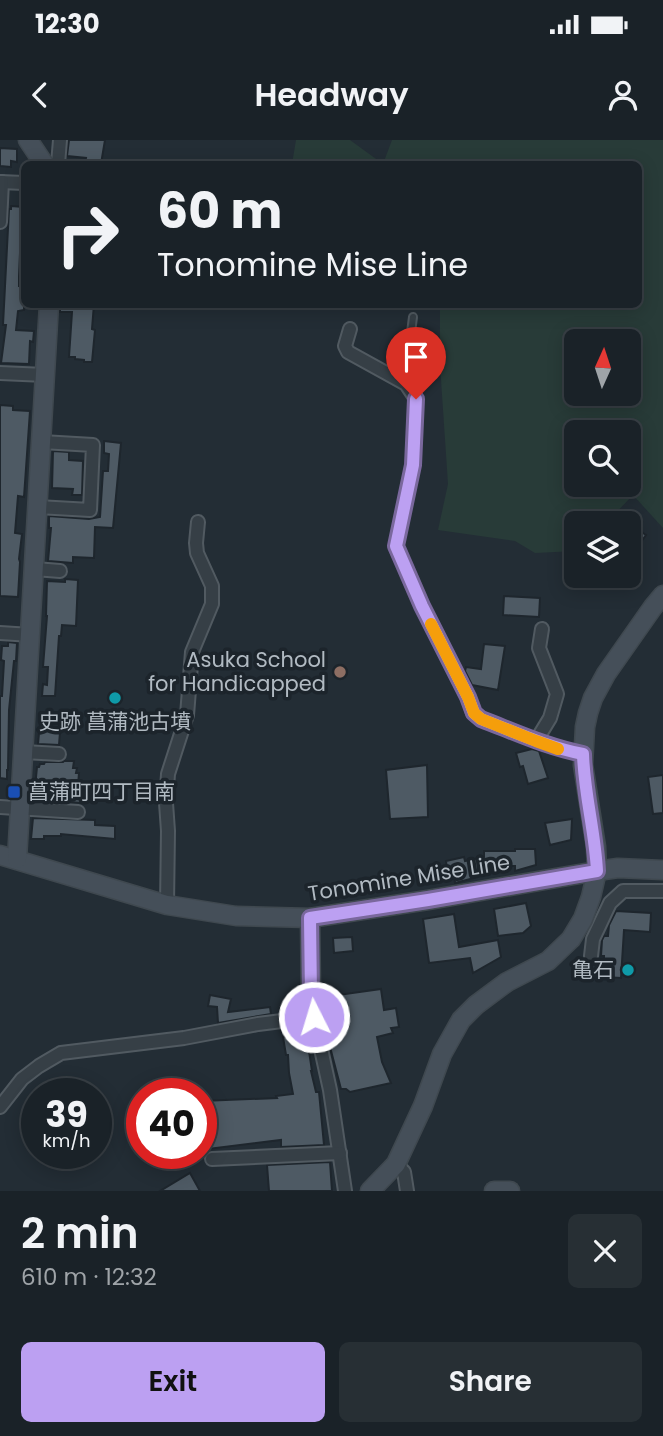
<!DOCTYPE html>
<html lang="en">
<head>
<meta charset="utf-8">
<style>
  body { margin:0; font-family:Poppins,"Noto Sans JP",sans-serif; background:#272f34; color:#f1f3f6; height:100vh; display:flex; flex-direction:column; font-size:26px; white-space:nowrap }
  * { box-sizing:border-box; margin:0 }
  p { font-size:23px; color:#9fa4a8 }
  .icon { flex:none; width:38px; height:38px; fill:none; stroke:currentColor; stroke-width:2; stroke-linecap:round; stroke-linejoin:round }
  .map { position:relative; height:1051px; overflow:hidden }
  .drawer { display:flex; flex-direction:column; background:#1a2228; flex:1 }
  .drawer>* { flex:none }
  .banner { position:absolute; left:21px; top:21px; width:621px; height:147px; border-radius:10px; box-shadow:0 4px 18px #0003,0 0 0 2px #383f45; background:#1a2228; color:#f1f3f6; overflow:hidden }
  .needle { width:46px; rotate:3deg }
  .controls { position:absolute; left:564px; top:189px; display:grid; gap:14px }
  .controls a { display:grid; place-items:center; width:77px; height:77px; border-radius:10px; background:#1a2228; box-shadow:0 4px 18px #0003,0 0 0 2px #383f45; font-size:35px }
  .speed { position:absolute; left:21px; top:938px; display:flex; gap:14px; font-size:35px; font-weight:700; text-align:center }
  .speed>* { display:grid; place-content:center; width:91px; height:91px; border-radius:50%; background:#1a2228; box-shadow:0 4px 18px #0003,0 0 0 2px #383f45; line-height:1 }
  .speed small { font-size:18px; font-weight:400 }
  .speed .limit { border:10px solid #d22; background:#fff; color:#111 }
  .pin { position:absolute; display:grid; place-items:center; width:60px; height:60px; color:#fff; margin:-72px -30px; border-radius:50% 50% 50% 0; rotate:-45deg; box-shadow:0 0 7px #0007 }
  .pin .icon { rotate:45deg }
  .me { position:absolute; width:77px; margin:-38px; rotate:355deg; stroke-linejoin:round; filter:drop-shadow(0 0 5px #0008) }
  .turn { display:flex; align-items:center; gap:24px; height:147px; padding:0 21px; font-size:32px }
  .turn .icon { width:91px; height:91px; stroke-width:2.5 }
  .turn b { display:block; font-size:49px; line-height:60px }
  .round { display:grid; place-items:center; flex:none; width:74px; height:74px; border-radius:10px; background:#272f34 }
  .headline { display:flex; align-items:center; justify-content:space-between; height:119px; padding:0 21px }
  h1 { font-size:42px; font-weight:600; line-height:52px }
  .cta { display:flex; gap:14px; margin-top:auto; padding:14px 21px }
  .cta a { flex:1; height:80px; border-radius:10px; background:#bca0f2; color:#111; font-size:28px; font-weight:600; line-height:80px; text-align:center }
  .cta a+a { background:#272f34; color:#f1f3f6 }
  .status { display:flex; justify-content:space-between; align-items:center; height:49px; padding:0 35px; background:#1a2228; direction:ltr }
  .status svg { height:19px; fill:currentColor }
  header { display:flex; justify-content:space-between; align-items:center; height:91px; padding:0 21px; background:#1a2228; font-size:32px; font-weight:600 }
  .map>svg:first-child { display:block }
  .green { fill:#283b38; fill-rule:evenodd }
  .building { fill:#4e5a64; stroke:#1e262d; stroke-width:2 }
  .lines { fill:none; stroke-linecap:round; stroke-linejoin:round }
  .lane-casing { stroke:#515a61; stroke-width:10 }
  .street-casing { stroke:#515a61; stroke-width:16 }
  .secondary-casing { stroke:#3f484f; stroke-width:21 }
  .lane { stroke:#363f46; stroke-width:6 }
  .street { stroke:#363f46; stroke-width:12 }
  .secondary { stroke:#454f59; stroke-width:18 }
  .route-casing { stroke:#7a689d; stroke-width:18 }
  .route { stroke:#bca0f2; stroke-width:12 }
  .slow { stroke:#f59e0b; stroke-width:12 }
  .education-dot { fill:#8d6e63; stroke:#1c242b; stroke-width:2.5 }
  .culture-dot { fill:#0f9aa8; stroke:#1c242b; stroke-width:2.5 }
  .transit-dot { fill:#1a4fb4; stroke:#1c242b; stroke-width:2.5 }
  .labels { text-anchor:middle; stroke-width:7; stroke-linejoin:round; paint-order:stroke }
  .poi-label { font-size:21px; fill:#b1bac2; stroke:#1c242b; text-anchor:end }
  .street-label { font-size:21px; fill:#b1bac2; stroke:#1c242b }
</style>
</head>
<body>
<div class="status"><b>12:30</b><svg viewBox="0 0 49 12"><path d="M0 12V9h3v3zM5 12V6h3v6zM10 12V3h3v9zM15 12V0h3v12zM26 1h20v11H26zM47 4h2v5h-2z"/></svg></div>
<header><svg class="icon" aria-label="back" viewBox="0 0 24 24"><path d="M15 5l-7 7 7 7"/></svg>Headway<svg class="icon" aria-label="person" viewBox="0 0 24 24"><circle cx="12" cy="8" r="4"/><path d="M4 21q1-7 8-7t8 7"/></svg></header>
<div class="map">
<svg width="663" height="1051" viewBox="0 0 663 1051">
  <rect width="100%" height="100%" fill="#232d35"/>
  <path class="green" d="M 296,0 L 350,0 L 383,24 L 392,0 L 663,0 L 663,388 L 633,355 L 606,383 L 576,383 L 576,411 L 535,413 L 515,401 L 438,390 L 448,344 L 440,225 L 440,165 L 639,164 L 639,24 L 292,24 ZM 576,201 L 628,201 L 628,254 L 576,254 ZM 576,292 L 628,292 L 628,345 L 576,345 Z"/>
  <g class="building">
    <path d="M 69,0 L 105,0 L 101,24 L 85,24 L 86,18 L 67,16 Z"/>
    <path d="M 0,8 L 17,9 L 17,22 L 11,21 L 11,27 L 0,26 Z"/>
    <path d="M 11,66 L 24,67 L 24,113 L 20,113 L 19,137 L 19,146 L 24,146 L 24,170 L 18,171 L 16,190 L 34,191 L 33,202 L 30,201 L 29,224 L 1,223 L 6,185 L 3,185 L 9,69 L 11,69 Z"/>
    <path d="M 60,164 L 94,164 L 92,189 L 95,190 L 92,222 L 84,222 L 84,220 L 75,219 L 75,217 L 69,217 L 72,172 L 60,172 Z"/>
    <path d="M 0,265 L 13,266 L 13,270 L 30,271 L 24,357 L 18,356 L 15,393 L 22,394 L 19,419 L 20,422 L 18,457 L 0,456 Z"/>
    <path d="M 104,301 L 121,303 L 113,388 L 95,387 L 94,418 L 73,417 L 73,423 L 48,421 L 51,388 L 49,388 L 49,376 L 89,379 L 100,377 L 103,331 L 108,331 L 109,314 L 104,313 Z"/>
    <path d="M 53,311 L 69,312 L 69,320 L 83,321 L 82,355 L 72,355 L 73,349 L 52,348 Z"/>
    <path d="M 631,375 L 642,382 L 637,389 L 646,395 L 628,420 L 628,380 Z"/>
    <path d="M 65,439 L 78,440 L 76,486 L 62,485 L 61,496 L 59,496 L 55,556 L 42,556 L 43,544 L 47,545 L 48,527 L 43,527 L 47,476 L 46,476 L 47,441 L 65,442 Z"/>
    <path d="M 504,456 L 540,458 L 539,477 L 503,475 Z"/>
    <path d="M 8,502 L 17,503 L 16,521 L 14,521 L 9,570 L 8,630 L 7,630 L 7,639 L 0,638 L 0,556 L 2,556 L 4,521 L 1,520 L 2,506 L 8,506 Z"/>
    <path d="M 484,504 L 505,506 L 498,550 L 472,545 L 465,531 L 466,527 L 481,529 Z"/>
    <path d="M 41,572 L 52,572 L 52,589 L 54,589 L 54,592 L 60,592 L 59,605 L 38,604 Z"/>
    <path d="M 532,609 L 539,611 L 548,638 L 528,644 L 523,626 L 520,627 L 516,613 Z"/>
    <path d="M 64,621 L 74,621 L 73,628 L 77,628 L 76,633 L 79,633 L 78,646 L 84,647 L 83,663 L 53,661 L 53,659 L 34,658 L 37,627 L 39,627 L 40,624 L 44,624 L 45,622 L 63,622 Z"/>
    <path d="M 427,625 L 428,677 L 390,679 L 386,630 Z"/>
    <path d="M 663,635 L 663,673 L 653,674 L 648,637 Z"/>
    <path d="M 33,678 L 95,680 L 95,685 L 115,686 L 115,699 L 61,694 L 61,696 L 44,696 L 44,699 L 31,699 Z"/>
    <path d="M 572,679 L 571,700 L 550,705 L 545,683 Z"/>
    <path d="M 515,709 L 535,709 L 536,725 L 515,731 L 515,726 L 497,726 L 497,731 L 477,731 L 478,737 L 455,743 L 454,737 L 443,740 L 441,730 L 447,729 L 446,721 L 464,717 L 465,721 L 484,717 L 484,711 L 515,711 Z"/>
    <path d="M 526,763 L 531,786 L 523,793 L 498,796 L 494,769 Z"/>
    <path d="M 616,771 L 651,773 L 650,792 L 624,790 L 621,838 L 604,837 L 604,816 L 601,816 L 602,800 L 604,796 L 608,796 L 609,785 Z"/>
    <path d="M 454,774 L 459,807 L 498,800 L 501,817 L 473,833 L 470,818 L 429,823 L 423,779 Z"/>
    <path d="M 352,797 L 353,811 L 334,813 L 333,798 Z"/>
    <path d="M 381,849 L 384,870 L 396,868 L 399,887 L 391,888 L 393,893 L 377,897 L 382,922 L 391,943 L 350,952 L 346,949 L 341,949 L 324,884 L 342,880 L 338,855 Z"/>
    <path d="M 210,855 L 231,859 L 228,872 L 270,867 L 271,874 L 218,883 L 217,867 L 208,866 Z"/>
    <path d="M 308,893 L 311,911 L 309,911 L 312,931 L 311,931 L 316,952 L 319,952 L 324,1005 L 281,1007 L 281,1000 L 208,1009 L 207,1000 L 201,1000 L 201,961 L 277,958 L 276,956 L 293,954 L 289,933 L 288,915 L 286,915 L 283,897 Z"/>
    <path d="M 330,1022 L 332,1051 L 269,1051 L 267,1025 Z"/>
    <path d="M 190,1033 L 200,1051 L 160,1051 Z"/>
  </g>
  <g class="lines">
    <g class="lane-casing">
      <path id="lane" d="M 413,250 L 415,237 L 408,216 L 413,177"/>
    </g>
    <g class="street-casing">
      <g id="street">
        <path d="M 58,24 L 60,0"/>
        <path d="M 0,42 L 24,43"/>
        <path d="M 0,82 L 2,42"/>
        <path d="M 350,189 L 345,206 L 348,212 L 406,244 L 416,259 L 413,325 L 396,406 L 422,466 L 468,557 L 473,573 L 481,579 C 515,592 547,607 583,614"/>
        <path d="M 0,233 L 45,235"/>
        <path d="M 38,367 L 90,370 L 93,305 L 42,302"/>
        <path d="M 35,429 L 60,431"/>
        <path d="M 0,493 L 31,495"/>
        <path d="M 536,601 L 550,578 L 557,554 L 539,508 L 542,489"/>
        <path d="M 24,612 L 59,614"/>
        <path d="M 0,667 L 78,672"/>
        <path d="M 167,765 L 168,691 L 166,663 L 168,634 L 187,575 L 192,512 L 212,464 L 212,446 L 197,413 L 196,403 L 198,382"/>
        <path d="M 591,816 L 593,799 L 610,763 L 623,751 L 663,751"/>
        <path d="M 0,967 L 22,939 L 39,926 L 61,913 L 184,898 L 258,884 L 314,877 L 330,950 L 345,1051"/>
        <path d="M 212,1019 L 340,1013"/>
        <path d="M 396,1024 L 404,1032 L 407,1051"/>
      </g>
    </g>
    <g class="secondary-casing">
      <g id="secondary">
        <path d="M 28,0 L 44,24"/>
        <path d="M 0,715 L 167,765 L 236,776 L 310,778 L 428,760 L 597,731 L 618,728 L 663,730"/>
        <path d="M 17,719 L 49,164"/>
        <path d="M 310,778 L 311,856 L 314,877"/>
        <path d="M 370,1051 L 396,1024 L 423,966 L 442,914 L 461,880 L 476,865 L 507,842 L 548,821 L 571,799 L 583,779 L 591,757 L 597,731 L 596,707 L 583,625 L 585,587 L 588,573 L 593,558 L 606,534 L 653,467 L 663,455"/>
        <path d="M 494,1051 L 510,1051"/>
      </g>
    </g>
    <use href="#lane" class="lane"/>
    <use href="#street" class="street"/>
    <use href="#secondary" class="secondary"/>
  </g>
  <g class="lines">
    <g class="route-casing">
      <path id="route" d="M 314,877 L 311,856 L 310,778 L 428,760 L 597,731 C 595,691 584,653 583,614 C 547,607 515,592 481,579 L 474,573 L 468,557 L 422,466 L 396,406 L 413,325 L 416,259"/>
    </g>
    <use href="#route" class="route"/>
    <path class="slow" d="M 431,484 L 468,557 L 474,573 L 481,579 L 536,601 L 558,609"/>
  </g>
  <circle class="education-dot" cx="340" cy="532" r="7"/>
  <g class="culture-dot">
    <circle cx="115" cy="558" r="7"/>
    <circle cx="628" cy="830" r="7"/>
  </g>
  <rect class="transit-dot" x="7" y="645" width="14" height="14" rx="3.5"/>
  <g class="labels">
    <g class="poi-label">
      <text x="326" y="527">Asuka School<tspan x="326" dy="24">for Handicapped</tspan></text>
      <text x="115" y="589" text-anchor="middle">史跡 菖蒲池古墳</text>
      <text x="28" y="659" text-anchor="start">菖蒲町四丁目南</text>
      <text x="614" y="837">亀石</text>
    </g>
    <g class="street-label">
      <text transform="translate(409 738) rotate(-9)" y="7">Tonomine Mise Line</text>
    </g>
  </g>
</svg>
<div class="controls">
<a><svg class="needle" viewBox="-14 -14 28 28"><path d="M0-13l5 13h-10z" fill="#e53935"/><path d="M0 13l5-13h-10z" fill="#9fa4a8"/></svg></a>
<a><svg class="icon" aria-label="search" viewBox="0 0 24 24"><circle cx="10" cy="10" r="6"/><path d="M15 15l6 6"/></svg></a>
<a><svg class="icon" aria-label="layers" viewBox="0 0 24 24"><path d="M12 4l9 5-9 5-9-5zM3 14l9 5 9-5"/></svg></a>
</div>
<div class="speed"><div>39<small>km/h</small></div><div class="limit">40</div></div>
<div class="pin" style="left:416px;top:259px;background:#d93025"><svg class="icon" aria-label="arrive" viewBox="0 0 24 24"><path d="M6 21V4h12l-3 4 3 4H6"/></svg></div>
<svg class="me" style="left:314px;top:877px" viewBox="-20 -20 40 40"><circle r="17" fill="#bca0f2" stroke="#fff" stroke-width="3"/><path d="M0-11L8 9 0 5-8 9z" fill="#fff"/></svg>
<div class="banner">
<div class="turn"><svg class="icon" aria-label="right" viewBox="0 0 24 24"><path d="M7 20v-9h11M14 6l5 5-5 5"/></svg><div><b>60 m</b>Tonomine Mise Line</div></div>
</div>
</div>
<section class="drawer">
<div class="headline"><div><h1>2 min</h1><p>610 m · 12:32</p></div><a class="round"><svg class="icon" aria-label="close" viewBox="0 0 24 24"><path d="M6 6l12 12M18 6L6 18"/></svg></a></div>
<div class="cta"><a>Exit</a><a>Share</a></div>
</section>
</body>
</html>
